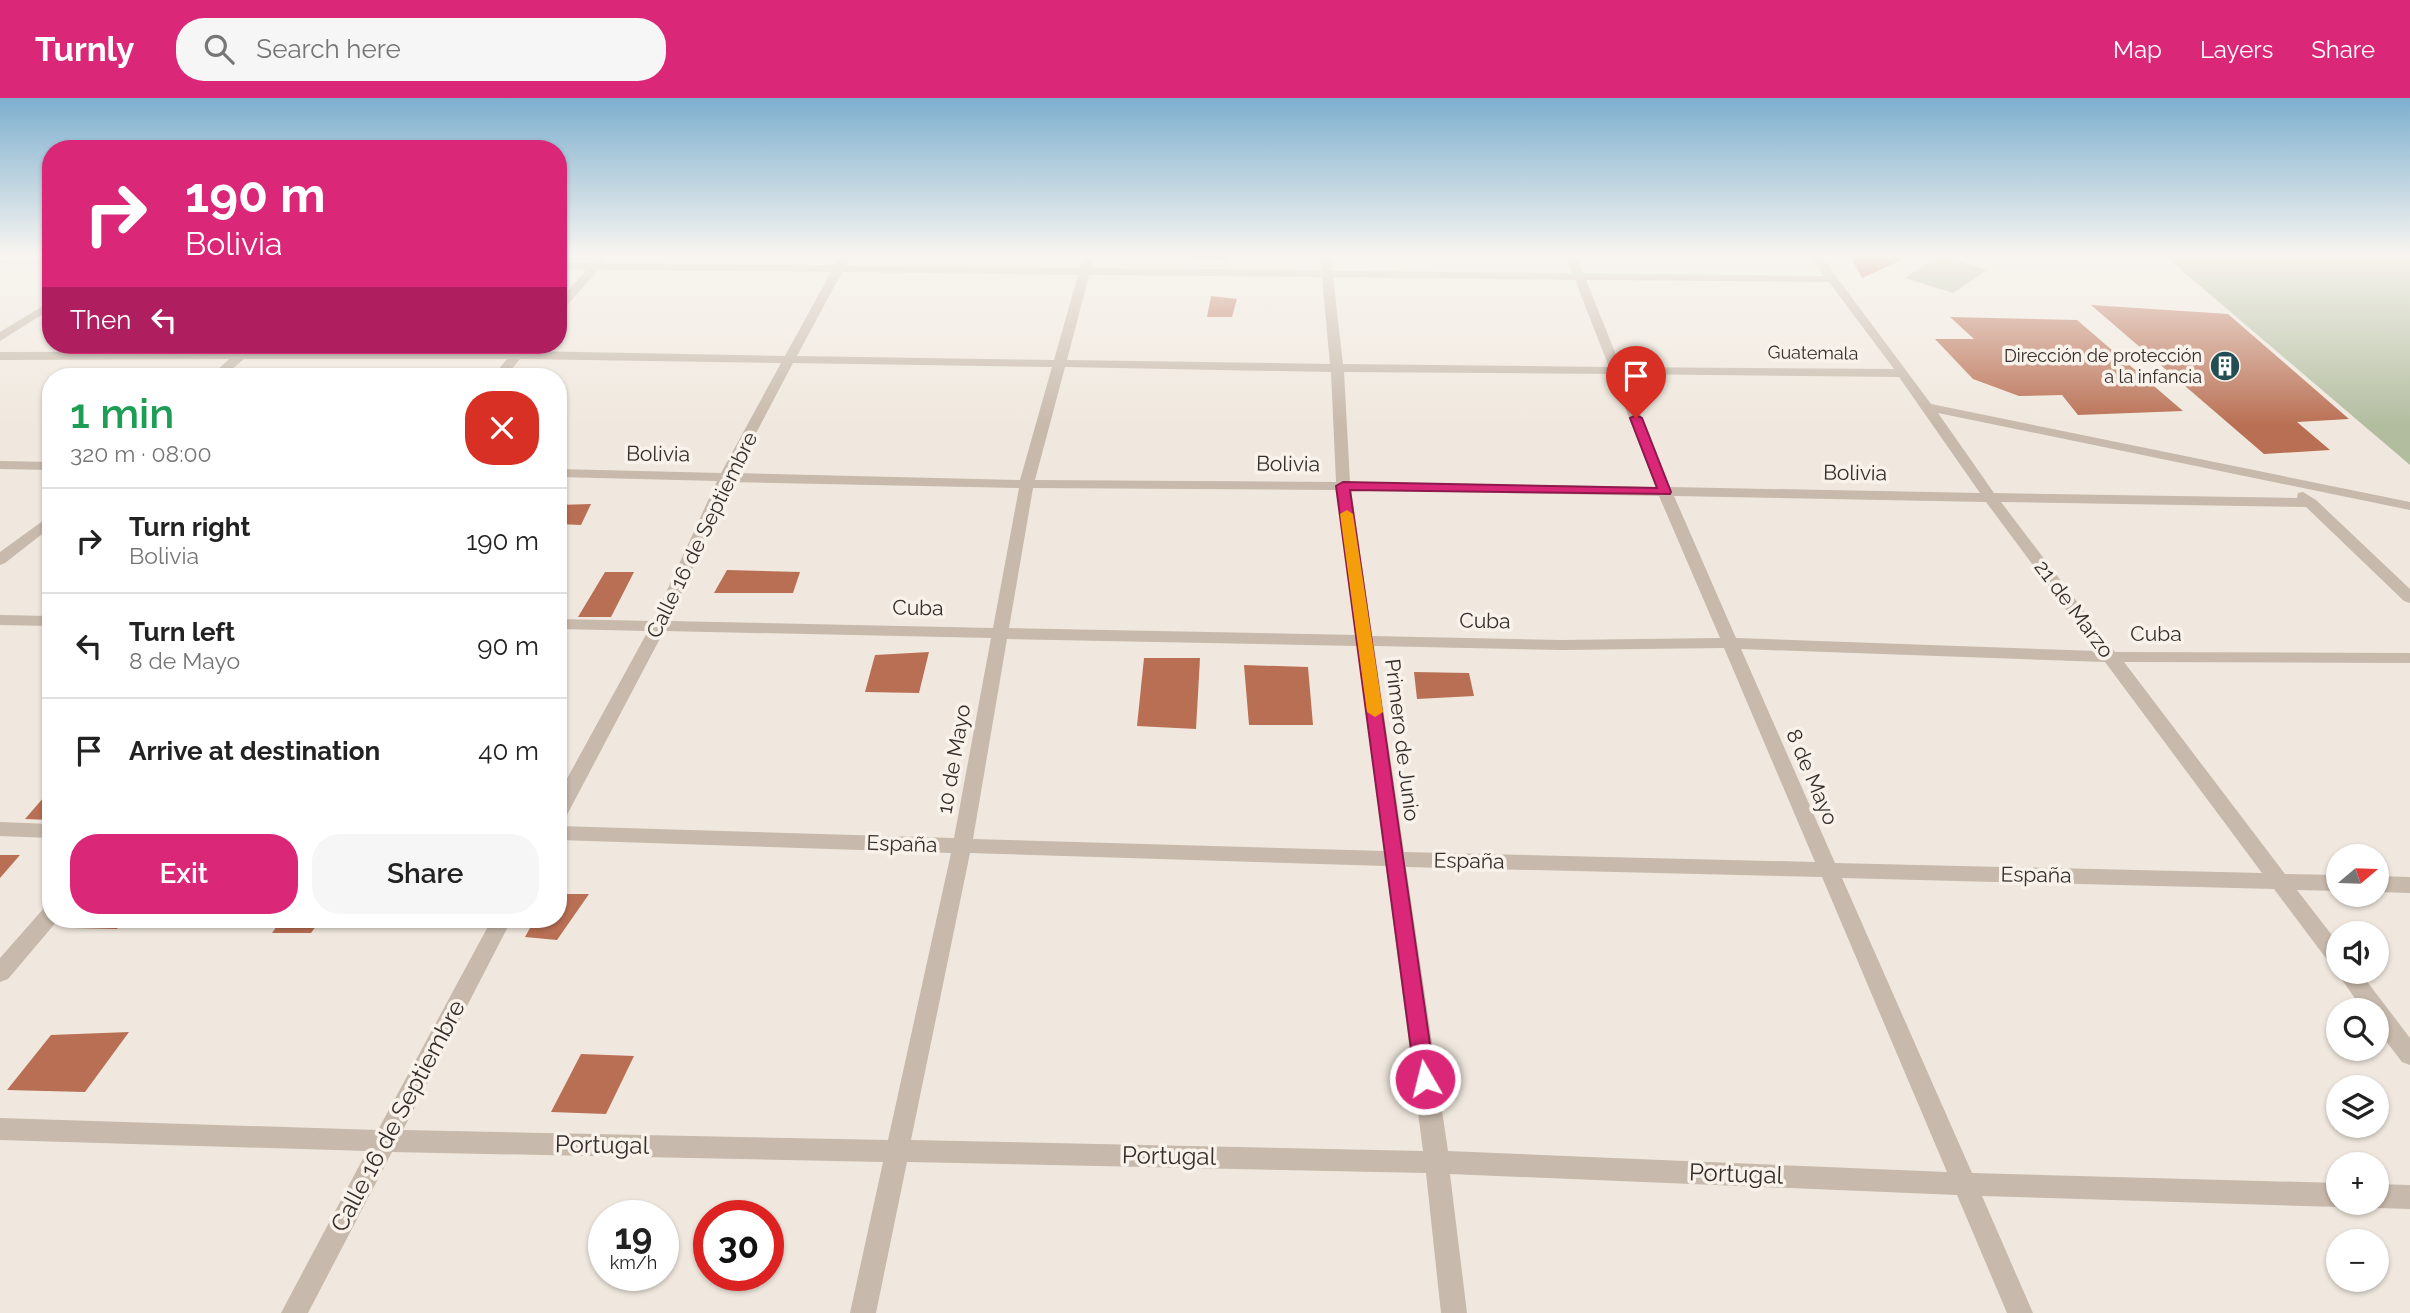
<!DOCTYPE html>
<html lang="en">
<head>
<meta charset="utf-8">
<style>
  body { margin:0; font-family:Raleway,sans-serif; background:#f6f6f6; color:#222; height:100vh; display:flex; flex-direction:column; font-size:26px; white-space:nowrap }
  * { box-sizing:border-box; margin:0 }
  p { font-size:23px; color:#767676 }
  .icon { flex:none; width:38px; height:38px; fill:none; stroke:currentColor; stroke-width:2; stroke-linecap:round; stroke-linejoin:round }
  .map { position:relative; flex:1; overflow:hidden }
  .sheet { position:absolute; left:42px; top:270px; width:525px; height:560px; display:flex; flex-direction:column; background:#fff; border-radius:28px; box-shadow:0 2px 5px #0004 }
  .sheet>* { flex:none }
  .guide { position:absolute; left:42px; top:42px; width:525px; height:214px; border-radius:28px; box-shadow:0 2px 5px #0004; background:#db2777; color:#fff; overflow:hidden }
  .needle { width:46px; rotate:71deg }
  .buttons { position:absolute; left:2326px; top:746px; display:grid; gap:14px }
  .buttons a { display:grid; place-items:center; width:63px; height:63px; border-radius:50%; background:#fff; box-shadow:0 2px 5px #0004; font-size:35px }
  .speed { position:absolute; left:588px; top:1102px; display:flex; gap:14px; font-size:35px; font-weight:700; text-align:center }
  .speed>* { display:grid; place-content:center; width:91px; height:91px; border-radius:50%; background:#fff; box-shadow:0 2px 5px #0004; line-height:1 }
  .speed small { font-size:18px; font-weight:400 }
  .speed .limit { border:10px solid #d22; background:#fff; color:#111 }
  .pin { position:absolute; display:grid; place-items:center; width:60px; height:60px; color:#fff; margin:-72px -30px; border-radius:50% 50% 50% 0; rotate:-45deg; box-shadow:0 0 7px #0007 }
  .pin .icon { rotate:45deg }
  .me { position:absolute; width:77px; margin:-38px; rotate:352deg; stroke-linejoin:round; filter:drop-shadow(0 0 5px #0008) }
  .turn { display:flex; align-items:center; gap:24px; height:147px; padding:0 28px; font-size:32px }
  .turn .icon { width:91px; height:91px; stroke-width:2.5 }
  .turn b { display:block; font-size:49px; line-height:60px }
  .then { display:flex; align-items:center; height:66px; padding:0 28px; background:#0003; gap:14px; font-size:26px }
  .round { display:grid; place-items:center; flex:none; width:74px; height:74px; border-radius:28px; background:#f6f6f6 }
  .headline { display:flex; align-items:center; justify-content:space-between; height:119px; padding:0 28px }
  h1 { font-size:42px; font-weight:600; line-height:52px; color:#1e9e55 }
  .action { display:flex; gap:14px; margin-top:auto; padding:14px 28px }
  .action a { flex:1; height:80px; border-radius:28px; background:#db2777; color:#fff; font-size:28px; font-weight:600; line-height:80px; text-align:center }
  .action a+a { background:#f6f6f6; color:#222 }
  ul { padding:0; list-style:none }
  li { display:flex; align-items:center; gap:21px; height:105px; padding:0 28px; border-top:2px solid #e0e0e0 }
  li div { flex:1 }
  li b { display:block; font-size:26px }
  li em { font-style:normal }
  header { display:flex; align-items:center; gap:42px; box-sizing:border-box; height:98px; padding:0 35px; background:#db2777; color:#fff }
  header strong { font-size:33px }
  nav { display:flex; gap:38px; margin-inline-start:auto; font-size:24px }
  .search { width:490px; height:63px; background:#f6f6f6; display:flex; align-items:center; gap:18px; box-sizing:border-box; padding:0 24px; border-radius:28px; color:#767676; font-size:26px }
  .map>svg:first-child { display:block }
  .green { fill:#b2bd9f }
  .building { fill:#b96f53 }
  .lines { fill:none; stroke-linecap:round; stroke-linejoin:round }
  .minor { fill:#c7b9ab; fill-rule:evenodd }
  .route { fill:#db2777; stroke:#8e194d; stroke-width:2 }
  .slow { fill:#f59e0b }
  .labels { text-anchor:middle; stroke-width:7; stroke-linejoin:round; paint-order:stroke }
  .far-street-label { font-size:18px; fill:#352e2a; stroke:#f8f2ea }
  .far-poi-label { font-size:18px; fill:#352e2a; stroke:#f8f2ea; text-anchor:end }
  .street-label { font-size:21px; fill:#352e2a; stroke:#f8f2ea }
  .near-street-label { font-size:24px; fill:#352e2a; stroke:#f8f2ea }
</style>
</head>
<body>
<header>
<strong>Turnly</strong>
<div class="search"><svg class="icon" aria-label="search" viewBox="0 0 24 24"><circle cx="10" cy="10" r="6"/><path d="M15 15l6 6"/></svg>Search here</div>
<nav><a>Map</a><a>Layers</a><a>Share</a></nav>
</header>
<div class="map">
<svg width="2410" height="1215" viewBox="0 0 2410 1215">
  <rect width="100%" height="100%" fill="#f0e8de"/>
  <g class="green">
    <path d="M 1938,158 L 1942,158 L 1987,172 L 1953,195 L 1905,180 Z"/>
    <path d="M 2165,158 L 2410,158 L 2410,367 Z"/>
  </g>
  <g class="building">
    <path d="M 1192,158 L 1230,158 L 1230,162 L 1191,161 Z"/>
    <path d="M 1850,158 L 1910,158 L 1862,180 Z"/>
    <path d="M 1211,198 L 1237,201 L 1232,219 L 1207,219 Z"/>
    <path d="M 2091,207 L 2228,216 L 2349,321 L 2297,324 L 2330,352 L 2264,356 Z"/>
    <path d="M 1950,219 L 2077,222 L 2183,313 L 2078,317 L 2062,297 L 2019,298 L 1973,281 L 1935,241 L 1974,241 Z"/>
    <path d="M 591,406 L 581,427 L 558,426 L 558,407 Z"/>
    <path d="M 727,472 L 800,474 L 793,495 L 714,495 Z"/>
    <path d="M 605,474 L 634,474 L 611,519 L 578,519 Z"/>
    <path d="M 929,554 L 919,595 L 865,594 L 875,557 Z"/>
    <path d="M 1144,560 L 1200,560 L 1196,631 L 1137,628 Z"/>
    <path d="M 1244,567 L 1308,569 L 1313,627 L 1249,627 Z"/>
    <path d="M 1414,574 L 1469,575 L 1474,598 L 1417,601 Z"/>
    <path d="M 51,691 L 51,722 L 25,721 Z"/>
    <path d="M 0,757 L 20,757 L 0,780 Z"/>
    <path d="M 558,796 L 589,796 L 557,842 L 525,839 L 535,821 L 558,821 Z"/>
    <path d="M 83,821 L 126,821 L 117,831 L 74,830 Z"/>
    <path d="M 282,821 L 321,821 L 311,835 L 272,835 Z"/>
    <path d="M 129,934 L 85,994 L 7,992 L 51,937 Z"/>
    <path d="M 581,956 L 634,958 L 606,1016 L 551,1014 Z"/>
  </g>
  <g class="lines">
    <g class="minor">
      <path d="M 840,158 L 850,158 L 845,168 L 1080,170 L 1084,158 L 1094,158 L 1091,170 L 1321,172 L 1320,158 L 1330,158 L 1332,173 L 1572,175 L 1566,158 L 1576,158 L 1583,175 L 1824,178 L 1810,158 L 1821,158 L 1931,306 L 2410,404 L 2410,412 L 1938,315 L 1994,395 L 2297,400 L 2298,395 L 2303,394 L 2316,402 L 2410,491 L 2410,505 L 2404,503 L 2306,409 L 2001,404 L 2115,554 L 2410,555 L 2410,565 L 2124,564 L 2285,776 L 2338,777 L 2338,793 L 2297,792 L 2338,845 L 2338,870 L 2331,867 L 2274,791 L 1842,780 L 1972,1075 L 2338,1085 L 2338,1104 L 2347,1105 L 2338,1109 L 1982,1098 L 2033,1215 L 2007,1215 L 1957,1097 L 1450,1076 L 1467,1215 L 1441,1215 L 1426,1075 L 907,1064 L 876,1215 L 850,1215 L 883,1064 L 392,1054 L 308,1215 L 281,1215 L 367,1053 L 0,1042 L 0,1020 L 378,1032 L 492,821 L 512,821 L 403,1032 L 888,1042 L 951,755 L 558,742 L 558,728 L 954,740 L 991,540 L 664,533 L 568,715 L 565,720 L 558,722 L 558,697 L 648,533 L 558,531 L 558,521 L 653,523 L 717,383 L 558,379 L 558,371 L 721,375 L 781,265 L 520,261 L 506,278 L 493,278 L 507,261 L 244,261 L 224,278 L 211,278 L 229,261 L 0,262 L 0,254 L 513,253 L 521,248 L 525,249 L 526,253 L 785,258 L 831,174 L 598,172 L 562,213 L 558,214 L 558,204 L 586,172 L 558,171 L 558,165 L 592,165 L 600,160 L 604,161 L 604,165 L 834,167 ZM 842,174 L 1078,177 L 1054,262 L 797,258 ZM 1089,177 L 1322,179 L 1330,266 L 1067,262 ZM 1333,179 L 1575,182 L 1609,269 L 1343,266 ZM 1586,182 L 1829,184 L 1894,271 L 1621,269 ZM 793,265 L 1052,269 L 1020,382 L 735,375 ZM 1065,269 L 1331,274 L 1336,384 L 1035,382 ZM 1344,274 L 1612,276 L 1656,389 L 1350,384 ZM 1624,276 L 1899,279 L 1980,395 L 1670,389 ZM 731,384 L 1019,390 L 993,530 L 669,523 ZM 1033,390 L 1336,392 L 1356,537 L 1009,530 ZM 1351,392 L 1659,398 L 1720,540 L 1562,542 L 1372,538 ZM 1674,398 L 1986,404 L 2097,553 L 1736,540 ZM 1007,541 L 1357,548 L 1384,753 L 973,741 ZM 1374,548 L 1562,552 L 1724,550 L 1815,764 L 1404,754 ZM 1741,551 L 2105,564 L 2262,775 L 1835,765 ZM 970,755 L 1386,768 L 1423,1053 L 911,1042 ZM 1406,769 L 1822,779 L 1947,1074 L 1448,1053 Z"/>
      <path d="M 6,160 L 51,160 L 51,166 L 2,165 L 0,163 Z"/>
      <path d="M 51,203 L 51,211 L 0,243 L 0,234 Z"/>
      <path d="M 0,363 L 51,364 L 51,372 L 0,371 Z"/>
      <path d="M 51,417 L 51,429 L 5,465 L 0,467 L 0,454 Z"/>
      <path d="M 0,517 L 51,518 L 51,528 L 0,527 Z"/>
      <path d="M 0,724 L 51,726 L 51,740 L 0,738 Z"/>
      <path d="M 2376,778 L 2410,779 L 2410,795 L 2376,794 Z"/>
      <path d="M 51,808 L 51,821 L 58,822 L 8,881 L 0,884 L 0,860 L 44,810 Z"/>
      <path d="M 2338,870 L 2338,873 L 2359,873 L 2410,940 L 2410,967 L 2402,964 L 2376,930 L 2376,912 L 2363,912 L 2336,873 Z"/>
      <path d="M 2376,1086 L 2410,1087 L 2410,1111 L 2376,1110 L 2367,1106 L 2366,1104 L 2376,1104 Z"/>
    </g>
  </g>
  <linearGradient id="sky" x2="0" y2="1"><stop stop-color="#7eafcf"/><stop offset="0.48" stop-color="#f8f5f0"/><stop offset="1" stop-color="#f8f5f0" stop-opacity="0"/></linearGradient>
  <rect width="2410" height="328" fill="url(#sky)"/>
  <path class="route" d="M 1636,317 L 1642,320 L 1671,394 L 1670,396 L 1350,392 L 1435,981 L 1432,988 L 1425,990 L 1418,988 L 1415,981 L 1336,388 L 1343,384 L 1657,390 L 1630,320 Z"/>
  <path class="slow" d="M 1347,412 L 1353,416 L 1383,614 L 1375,619 L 1367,614 L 1340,416 Z"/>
  <defs>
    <g id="building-disc" transform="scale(1.575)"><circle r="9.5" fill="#234e53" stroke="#f8f2ea"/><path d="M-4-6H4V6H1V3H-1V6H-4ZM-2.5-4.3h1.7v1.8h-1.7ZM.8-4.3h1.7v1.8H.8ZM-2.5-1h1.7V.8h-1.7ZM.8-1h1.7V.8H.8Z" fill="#fff"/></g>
  </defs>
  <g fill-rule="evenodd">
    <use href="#building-disc" x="2225" y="268"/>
  </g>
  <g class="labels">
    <g class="far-street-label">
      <text transform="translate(1813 255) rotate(1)" y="6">Guatemala</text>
    </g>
    <g class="far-poi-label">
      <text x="2202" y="264">Dirección de protección<tspan x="2202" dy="21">a la infancia</tspan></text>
    </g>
    <g class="street-label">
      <text transform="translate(658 356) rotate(1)" y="7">Bolivia</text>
      <text transform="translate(1288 366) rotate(1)" y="7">Bolivia</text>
      <text transform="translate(1855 375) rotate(1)" y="7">Bolivia</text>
      <text transform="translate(702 437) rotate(-64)" y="7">Calle 16 de Septiembre</text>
      <text transform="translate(918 510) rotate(1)" y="7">Cuba</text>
      <text transform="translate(2074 511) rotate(53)" y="7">21 de Marzo</text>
      <text transform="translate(1485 523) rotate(1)" y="7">Cuba</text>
      <text x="2156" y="543">Cuba</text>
      <text transform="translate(1402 642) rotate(83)" y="7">Primero de Junio</text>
      <text transform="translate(954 661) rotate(-80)" y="7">10 de Mayo</text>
      <text transform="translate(1812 679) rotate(67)" y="7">8 de Mayo</text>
      <text transform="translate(902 746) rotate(2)" y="7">España</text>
      <text transform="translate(1469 763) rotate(1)" y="7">España</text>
      <text transform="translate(2036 777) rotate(1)" y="7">España</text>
    </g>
    <g class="near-street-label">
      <text transform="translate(398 1018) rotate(-62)" y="8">Calle 16 de Septiembre</text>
      <text transform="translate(602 1047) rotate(1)" y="8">Portugal</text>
      <text transform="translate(1169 1058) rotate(1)" y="8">Portugal</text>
      <text transform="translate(1736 1076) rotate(2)" y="8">Portugal</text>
    </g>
  </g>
</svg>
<div class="buttons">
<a><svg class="needle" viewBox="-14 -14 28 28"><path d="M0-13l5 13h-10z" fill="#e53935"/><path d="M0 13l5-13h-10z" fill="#767676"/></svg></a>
<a><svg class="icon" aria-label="sound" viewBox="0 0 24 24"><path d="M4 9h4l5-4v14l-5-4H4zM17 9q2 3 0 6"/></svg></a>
<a><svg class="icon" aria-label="search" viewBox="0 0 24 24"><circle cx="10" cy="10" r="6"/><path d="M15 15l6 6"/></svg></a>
<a><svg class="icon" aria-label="layers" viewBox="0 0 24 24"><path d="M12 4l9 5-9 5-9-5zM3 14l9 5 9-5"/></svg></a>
<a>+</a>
<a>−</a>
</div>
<div class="speed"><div>19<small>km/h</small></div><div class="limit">30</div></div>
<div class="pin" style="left:1636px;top:320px;background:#d93025"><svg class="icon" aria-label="arrive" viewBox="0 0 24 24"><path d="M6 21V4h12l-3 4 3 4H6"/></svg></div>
<svg class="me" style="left:1425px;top:981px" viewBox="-20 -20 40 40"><circle r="17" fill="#db2777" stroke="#fff" stroke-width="3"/><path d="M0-11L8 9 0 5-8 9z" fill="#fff"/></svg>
<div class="guide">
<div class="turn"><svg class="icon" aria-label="right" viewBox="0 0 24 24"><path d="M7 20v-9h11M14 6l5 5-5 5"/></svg><div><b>190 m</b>Bolivia</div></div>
<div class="then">Then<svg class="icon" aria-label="left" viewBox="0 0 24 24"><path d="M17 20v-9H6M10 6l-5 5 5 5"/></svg></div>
</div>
<section class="sheet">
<div class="headline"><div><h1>1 min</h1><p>320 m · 08:00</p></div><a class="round" style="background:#d93025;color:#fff"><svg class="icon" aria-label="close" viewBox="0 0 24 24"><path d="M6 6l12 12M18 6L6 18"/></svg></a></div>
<ul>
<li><svg class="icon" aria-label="right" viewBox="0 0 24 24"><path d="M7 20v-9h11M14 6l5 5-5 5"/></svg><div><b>Turn right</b><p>Bolivia</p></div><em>190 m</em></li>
<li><svg class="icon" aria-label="left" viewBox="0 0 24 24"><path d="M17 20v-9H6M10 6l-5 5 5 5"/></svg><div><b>Turn left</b><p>8 de Mayo</p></div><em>90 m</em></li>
<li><svg class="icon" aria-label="arrive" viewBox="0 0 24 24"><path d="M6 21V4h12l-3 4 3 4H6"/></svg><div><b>Arrive at destination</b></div><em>40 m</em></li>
</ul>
<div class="action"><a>Exit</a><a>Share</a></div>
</section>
</div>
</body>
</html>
